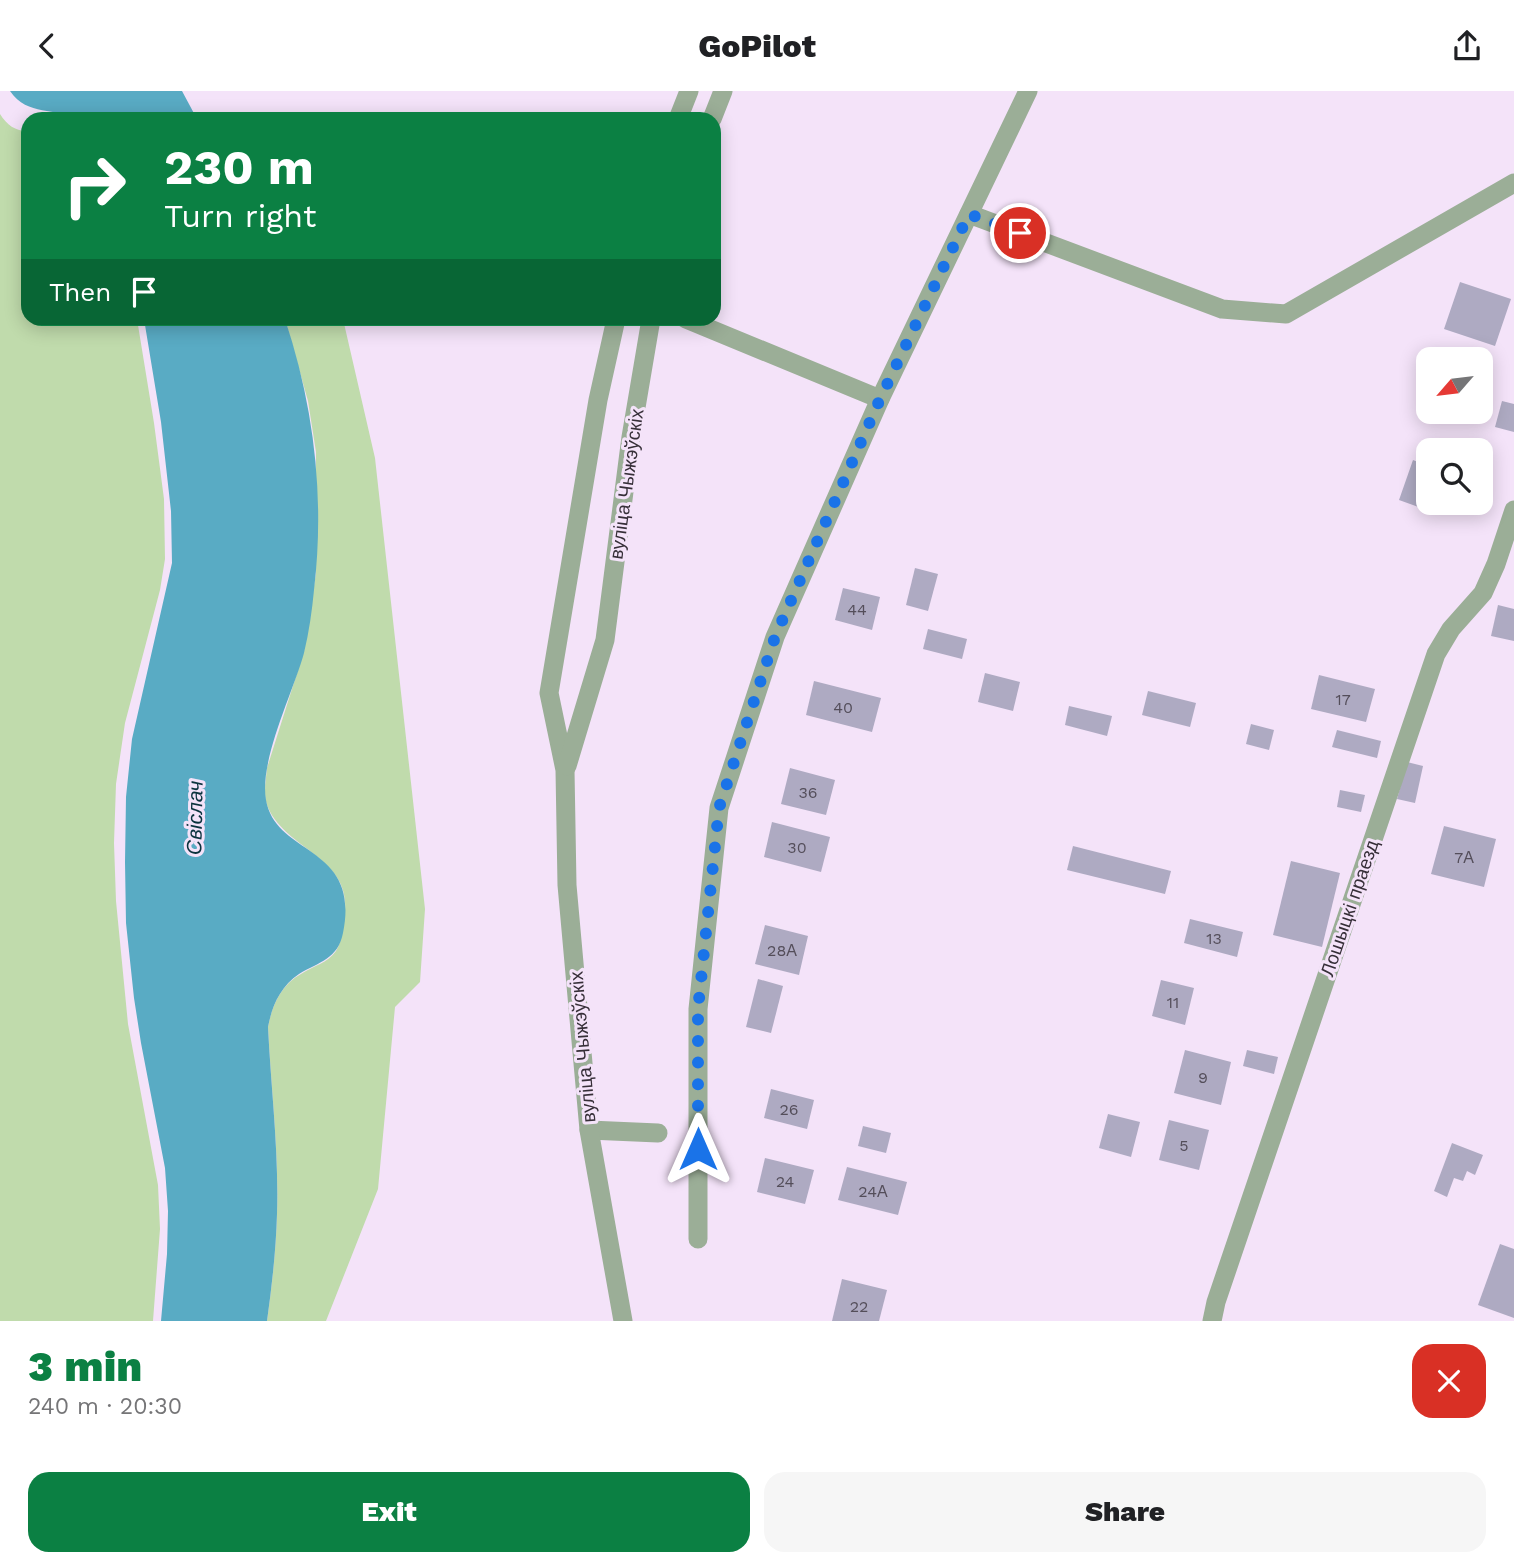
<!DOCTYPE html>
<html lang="en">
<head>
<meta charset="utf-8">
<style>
  body { margin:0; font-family:"Work Sans",sans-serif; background:#f6f6f6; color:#202124; height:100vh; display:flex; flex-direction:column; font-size:26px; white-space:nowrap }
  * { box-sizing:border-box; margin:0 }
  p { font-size:23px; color:#757577 }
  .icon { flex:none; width:38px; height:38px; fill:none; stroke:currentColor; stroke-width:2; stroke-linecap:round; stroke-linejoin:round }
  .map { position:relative; height:1230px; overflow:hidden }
  .panel { display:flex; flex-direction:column; background:#fff; flex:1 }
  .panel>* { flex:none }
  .top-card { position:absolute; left:21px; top:21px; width:700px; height:214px; border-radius:21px; box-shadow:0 4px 18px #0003; background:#0b8043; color:#fff; overflow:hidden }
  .needle { width:46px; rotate:242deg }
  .tools { position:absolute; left:1416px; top:256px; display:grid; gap:14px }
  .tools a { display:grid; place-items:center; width:77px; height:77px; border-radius:14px; background:#fff; box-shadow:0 4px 18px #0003; font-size:35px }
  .pin { position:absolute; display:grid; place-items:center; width:60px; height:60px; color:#fff; margin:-30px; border:4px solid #fff; border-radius:50%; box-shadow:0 2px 7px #0007 }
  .me { position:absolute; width:77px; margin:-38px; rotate:0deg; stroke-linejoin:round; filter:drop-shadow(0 0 5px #0008) }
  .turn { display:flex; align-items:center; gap:24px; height:147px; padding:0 28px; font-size:32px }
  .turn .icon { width:91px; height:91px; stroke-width:2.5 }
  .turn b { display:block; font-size:49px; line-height:60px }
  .then { display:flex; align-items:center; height:66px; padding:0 28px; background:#0003; gap:14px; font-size:26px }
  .round { display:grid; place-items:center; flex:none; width:74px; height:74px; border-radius:21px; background:#f6f6f6 }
  .summary { display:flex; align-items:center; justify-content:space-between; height:119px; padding:0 28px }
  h1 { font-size:42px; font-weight:800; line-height:52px; color:#0b8043 }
  .cta { display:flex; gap:14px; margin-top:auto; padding:14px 28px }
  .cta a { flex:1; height:80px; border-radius:21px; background:#0b8043; color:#fff; font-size:28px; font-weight:800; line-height:80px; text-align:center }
  .cta a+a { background:#f6f6f6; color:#202124 }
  header { display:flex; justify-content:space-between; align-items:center; height:91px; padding:0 28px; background:#fff; font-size:32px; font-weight:800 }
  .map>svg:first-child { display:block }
  .green { fill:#c0dbac }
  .water { fill:#59abc4 }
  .building { fill:#aeaac2 }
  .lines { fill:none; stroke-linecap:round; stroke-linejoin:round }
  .minor { stroke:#9bae97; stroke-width:19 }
  .tertiary { stroke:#9bae97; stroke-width:19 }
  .route { stroke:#1a73e8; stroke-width:12; stroke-dasharray:0 21.6 }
  .labels { text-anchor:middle; stroke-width:6; stroke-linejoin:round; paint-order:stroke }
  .number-label { font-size:16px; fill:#544e5a }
  .street-label { font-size:19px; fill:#362f38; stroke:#f4e3f9 }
  .water-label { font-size:21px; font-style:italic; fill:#0a323d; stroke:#f4e3f9 }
</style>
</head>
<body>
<header><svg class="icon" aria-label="back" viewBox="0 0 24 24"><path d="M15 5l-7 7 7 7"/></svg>GoPilot<svg class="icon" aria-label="share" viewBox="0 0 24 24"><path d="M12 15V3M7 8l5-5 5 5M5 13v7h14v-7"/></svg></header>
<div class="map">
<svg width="1514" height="1230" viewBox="0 0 1514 1230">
  <rect width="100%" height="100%" fill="#f4e3f9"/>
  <g class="green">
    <path d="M 0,23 C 7,34 15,40 28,40 L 28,228 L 137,228 L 154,332 L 164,408 L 165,468 L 160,499 L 125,632 L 116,693 L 114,752 L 116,810 L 128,933 L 158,1094 L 160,1138 L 153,1230 L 0,1230 Z"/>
    <path d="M 285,228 L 343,228 L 375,367 L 425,818 L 420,891 L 395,916 L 378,1098 L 326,1230 L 267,1230 C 272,1194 276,1159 277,1123 C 279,1061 271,998 268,936 C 272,914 281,894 301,883 C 313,875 328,872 336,860 C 343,849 344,830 345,818 C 349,766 283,757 267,714 C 263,702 266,689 267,677 L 304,560 L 316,482 L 316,361 L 308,310 Z"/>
  </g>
  <g class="water">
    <path d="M 10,0 L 182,0 L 197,28 L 79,28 C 55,16 28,26 10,0 Z"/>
    <path d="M 144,228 L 285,228 C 314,316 325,406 314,499 C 312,520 309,541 304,562 C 293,602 259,669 266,709 C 276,766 361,753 343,842 C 338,868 319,871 299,883 C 280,896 272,915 268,936 C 271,998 279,1061 277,1123 C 276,1159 272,1194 267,1230 L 161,1230 L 167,1163 L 168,1120 L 165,1077 L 141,952 L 134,907 L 126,832 L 125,771 L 126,706 L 132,648 L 172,472 L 171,420 L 161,331 Z"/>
  </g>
  <g class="building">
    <path d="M 1460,191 L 1511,208 L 1495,255 L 1444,238 Z"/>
    <path d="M 1502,310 L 1514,313 L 1514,341 L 1495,336 Z"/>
    <path d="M 1413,369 L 1428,375 L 1428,411 L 1443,411 L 1438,423 L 1399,409 Z"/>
    <path d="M 915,477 L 938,483 L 928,520 L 906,514 Z"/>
    <path d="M 843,497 L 880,506 L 872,539 L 835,529 Z"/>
    <path d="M 1498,514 L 1514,518 L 1514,550 L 1491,545 Z"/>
    <path d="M 928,538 L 967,548 L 962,568 L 923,558 Z"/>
    <path d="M 985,582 L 1020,591 L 1013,620 L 978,611 Z"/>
    <path d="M 1319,584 L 1375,598 L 1366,631 L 1311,618 Z"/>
    <path d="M 814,590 L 881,607 L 872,641 L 806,624 Z"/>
    <path d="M 1148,600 L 1196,612 L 1190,636 L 1142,624 Z"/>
    <path d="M 1069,615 L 1112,625 L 1107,645 L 1065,634 Z"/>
    <path d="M 1251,633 L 1274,639 L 1269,659 L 1246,653 Z"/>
    <path d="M 1337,639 L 1381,650 L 1377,667 L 1332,656 Z"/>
    <path d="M 1407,671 L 1423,675 L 1415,712 L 1397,708 Z"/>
    <path d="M 790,677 L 835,689 L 826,724 L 781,713 Z"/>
    <path d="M 1340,699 L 1365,704 L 1361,721 L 1337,716 Z"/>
    <path d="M 772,731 L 830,746 L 821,781 L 764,766 Z"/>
    <path d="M 1444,735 L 1496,748 L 1484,796 L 1431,783 Z"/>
    <path d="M 1073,755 L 1171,780 L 1165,803 L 1067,779 Z"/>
    <path d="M 1291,770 L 1340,782 L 1322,856 L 1273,844 Z"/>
    <path d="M 1190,828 L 1243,841 L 1237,866 L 1184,852 Z"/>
    <path d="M 765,834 L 808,845 L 799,884 L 755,873 Z"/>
    <path d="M 758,888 L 783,895 L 771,942 L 746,936 Z"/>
    <path d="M 1161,889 L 1194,897 L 1185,934 L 1152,925 Z"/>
    <path d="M 1185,959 L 1231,971 L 1221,1014 L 1174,1002 Z"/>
    <path d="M 1247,959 L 1278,966 L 1274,983 L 1243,975 Z"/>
    <path d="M 771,998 L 814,1009 L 807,1038 L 764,1027 Z"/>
    <path d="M 1108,1023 L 1140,1031 L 1131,1066 L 1099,1057 Z"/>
    <path d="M 1169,1029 L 1209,1039 L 1199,1079 L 1159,1069 Z"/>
    <path d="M 863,1035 L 891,1042 L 886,1062 L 858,1055 Z"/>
    <path d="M 1452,1052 L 1483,1064 L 1475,1084 L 1467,1080 L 1463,1090 L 1454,1087 L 1447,1106 L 1434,1100 Z"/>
    <path d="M 765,1067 L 814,1079 L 805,1113 L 757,1101 Z"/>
    <path d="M 847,1076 L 907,1091 L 898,1124 L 838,1109 Z"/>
    <path d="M 1500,1153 L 1514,1158 L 1514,1227 L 1478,1214 Z"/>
    <path d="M 842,1188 L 887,1199 L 879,1230 L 832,1230 Z"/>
  </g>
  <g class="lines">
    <g class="minor">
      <path d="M 969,123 L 1222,218 L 1286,223 L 1514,92"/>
      <path d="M 686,228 L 880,308"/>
      <path d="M 589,1039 L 658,1042"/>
      <path d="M 698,1148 L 698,918 L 719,717 L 775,546 L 880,308 L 1028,0"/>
      <path d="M 1212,1230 L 1216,1211 L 1436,563 L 1451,538 L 1483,502 L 1496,473 L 1514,419"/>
    </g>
    <g class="tertiary">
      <path d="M 678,28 L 689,0"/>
      <path d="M 712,28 L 723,0"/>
      <path d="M 616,228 L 598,309 L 549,602 L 565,679 L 567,794 L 589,1039 L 623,1230"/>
      <path d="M 567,675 L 605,549 L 631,346 L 651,228"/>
    </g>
  </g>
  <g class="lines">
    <path class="route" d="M 698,1058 L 698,918 L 719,717 L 775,546 L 880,308 L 969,123 L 1020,142"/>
  </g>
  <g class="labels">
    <g class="number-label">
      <text x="857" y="524">44</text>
      <text x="1343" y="614">17</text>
      <text x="843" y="622">40</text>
      <text x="808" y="707">36</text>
      <text x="797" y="762">30</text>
      <text x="1464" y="772">7А</text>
      <text x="1214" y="853">13</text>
      <text x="782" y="865">28А</text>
      <text x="1173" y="917">11</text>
      <text x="1203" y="992">9</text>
      <text x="789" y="1024">26</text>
      <text x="1184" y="1060">5</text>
      <text x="785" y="1096">24</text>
      <text x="873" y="1106">24А</text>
      <text x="859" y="1221">22</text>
    </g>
    <g class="street-label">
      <text transform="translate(626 393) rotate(-82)" y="7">вуліца Чыжэўскіх</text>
      <text transform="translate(1349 817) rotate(-71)" y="7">Лошыцкі праезд</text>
      <text transform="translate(582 956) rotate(-95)" y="7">вуліца Чыжэўскіх</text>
    </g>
    <g class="water-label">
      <text transform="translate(195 727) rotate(-89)" y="7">Свіслач</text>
    </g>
  </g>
</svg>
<div class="tools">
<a><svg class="needle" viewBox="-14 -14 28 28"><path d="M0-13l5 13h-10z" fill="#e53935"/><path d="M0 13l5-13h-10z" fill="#757577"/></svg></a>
<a><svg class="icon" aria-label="search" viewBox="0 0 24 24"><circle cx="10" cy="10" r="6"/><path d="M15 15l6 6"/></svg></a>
</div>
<div class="pin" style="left:1020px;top:142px;background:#d93025"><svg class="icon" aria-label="arrive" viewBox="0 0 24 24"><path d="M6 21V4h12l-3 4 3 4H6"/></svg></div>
<svg class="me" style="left:698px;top:1058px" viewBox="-20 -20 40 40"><path d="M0-17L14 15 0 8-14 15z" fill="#1a73e8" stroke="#fff" stroke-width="4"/></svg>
<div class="top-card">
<div class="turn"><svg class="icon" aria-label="right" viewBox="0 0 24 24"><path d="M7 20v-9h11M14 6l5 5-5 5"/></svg><div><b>230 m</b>Turn right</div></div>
<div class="then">Then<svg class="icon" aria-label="arrive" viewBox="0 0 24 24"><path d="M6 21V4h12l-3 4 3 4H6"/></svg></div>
</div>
</div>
<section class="panel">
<div class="summary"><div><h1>3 min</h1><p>240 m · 20:30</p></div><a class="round" style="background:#d93025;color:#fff"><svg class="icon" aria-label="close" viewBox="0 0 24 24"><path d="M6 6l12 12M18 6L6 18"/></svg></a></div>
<div class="cta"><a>Exit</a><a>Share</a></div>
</section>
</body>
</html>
